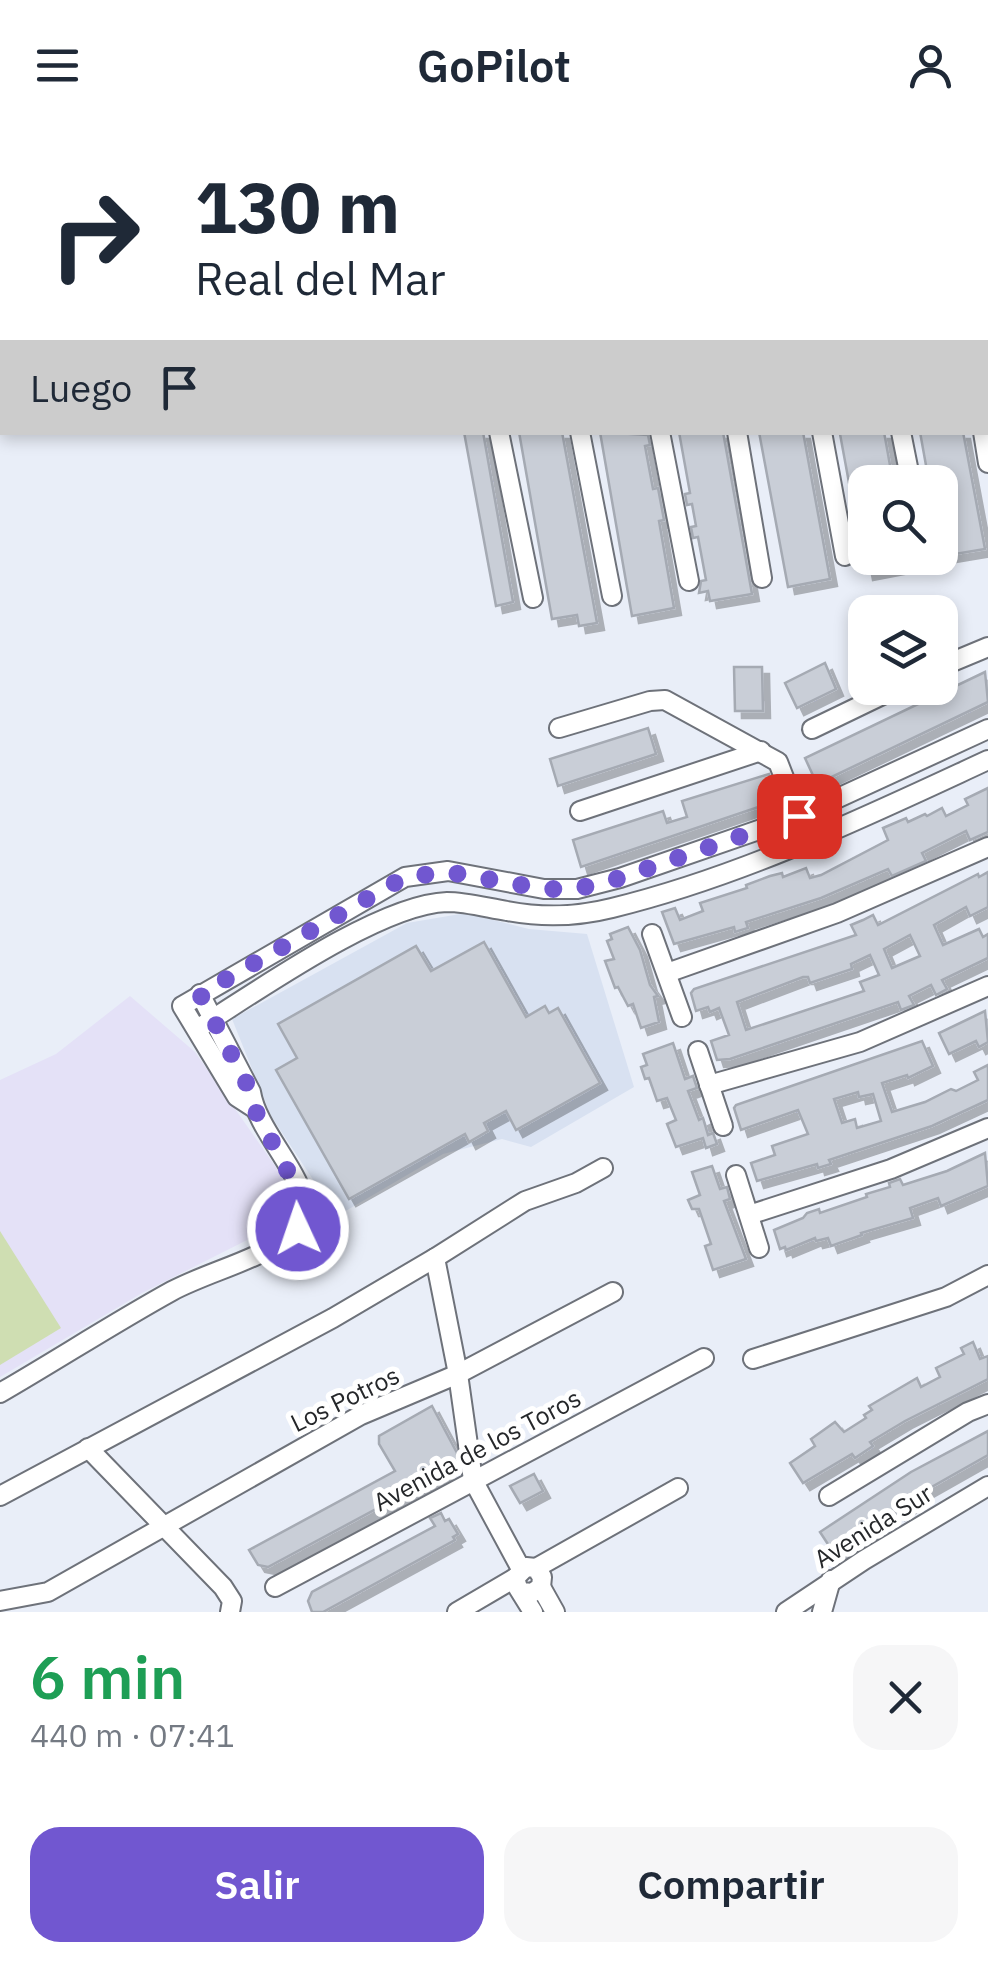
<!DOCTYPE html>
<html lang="es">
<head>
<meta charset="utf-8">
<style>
  body { margin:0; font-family:"IBM Plex Sans",sans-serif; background:#f6f6f7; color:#1f2937; height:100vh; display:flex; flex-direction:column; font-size:38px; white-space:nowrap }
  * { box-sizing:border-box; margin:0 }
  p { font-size:32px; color:#747a83 }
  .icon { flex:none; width:55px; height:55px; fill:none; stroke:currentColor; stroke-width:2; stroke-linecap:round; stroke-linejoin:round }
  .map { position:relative; height:1482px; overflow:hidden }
  .drawer { display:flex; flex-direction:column; background:#fff; flex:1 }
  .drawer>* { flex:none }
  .hud { position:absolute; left:0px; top:0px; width:990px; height:305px; box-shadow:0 5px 15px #0003; background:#fff; color:#1f2937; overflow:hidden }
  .fabs { position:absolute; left:848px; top:335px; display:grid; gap:20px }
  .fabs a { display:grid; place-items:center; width:110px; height:110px; border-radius:20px; background:#fff; box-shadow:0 5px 15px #0003; font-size:50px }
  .pin { position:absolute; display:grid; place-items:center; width:85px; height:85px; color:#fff; margin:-42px; border-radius:20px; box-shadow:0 5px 15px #0006 }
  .me { position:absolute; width:110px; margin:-55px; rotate:357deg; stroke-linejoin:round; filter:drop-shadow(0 0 8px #0008) }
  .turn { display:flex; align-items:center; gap:35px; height:210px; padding:0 30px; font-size:45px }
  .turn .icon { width:130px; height:130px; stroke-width:2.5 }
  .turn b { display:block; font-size:70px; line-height:85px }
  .then { display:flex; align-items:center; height:95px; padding:0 30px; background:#0003; gap:20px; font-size:38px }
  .round { display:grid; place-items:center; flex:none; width:105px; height:105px; border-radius:30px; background:#f6f6f7 }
  .head { display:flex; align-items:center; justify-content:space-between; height:170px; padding:0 30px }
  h1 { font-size:60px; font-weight:600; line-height:75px; color:#1e9e55 }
  .action { display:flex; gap:20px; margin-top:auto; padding:20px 30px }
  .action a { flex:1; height:115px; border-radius:30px; background:#7157d0; color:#fff; font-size:40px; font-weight:600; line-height:115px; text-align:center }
  .action a+a { background:#f6f6f7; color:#1f2937 }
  header { display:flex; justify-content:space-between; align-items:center; height:130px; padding:0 30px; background:#fff; font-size:45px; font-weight:600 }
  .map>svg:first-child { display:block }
  .built { fill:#d8e1f1 }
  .education { fill:#e4e1f7 }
  .green { fill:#cfdeb2 }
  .building { fill:#c9ced7; stroke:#a5aab3; stroke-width:2.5; fill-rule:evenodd; filter:url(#shadow) }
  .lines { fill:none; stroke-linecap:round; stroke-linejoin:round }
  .minor-casing { stroke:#6e727a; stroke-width:22 }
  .minor { stroke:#fff; stroke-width:18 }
  .route { stroke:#7157d0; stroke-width:18; stroke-dasharray:0 32.4 }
  .labels { text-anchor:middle; stroke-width:10; stroke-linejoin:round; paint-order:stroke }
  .street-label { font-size:25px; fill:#25272a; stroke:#fff }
</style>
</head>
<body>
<header><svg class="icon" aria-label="menu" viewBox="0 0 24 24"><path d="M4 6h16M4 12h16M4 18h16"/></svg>GoPilot<svg class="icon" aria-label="person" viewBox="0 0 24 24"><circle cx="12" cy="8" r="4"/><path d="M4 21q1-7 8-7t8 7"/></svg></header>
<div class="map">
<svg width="988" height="1482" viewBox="0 0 988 1482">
  <defs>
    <filter id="shadow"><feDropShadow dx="7" dy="7" stdDeviation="0" flood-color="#0004"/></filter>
  </defs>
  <rect width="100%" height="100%" fill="#e9eef8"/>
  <path class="built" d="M 466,783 L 529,799 L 587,804 L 634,957 L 531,1017 L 502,1009 L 443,1024 L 337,1086 L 271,986 L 232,889 L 407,793 Z"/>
  <path class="education" d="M 130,866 L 195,922 L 278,1040 L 293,1068 L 290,1083 L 281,1093 L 142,1163 L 0,1247 L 0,950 L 56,924 Z"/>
  <path class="green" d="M 0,1101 L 61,1198 L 0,1235 Z"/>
  <g class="building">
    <path d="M 464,302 L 483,302 L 513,472 L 496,476 Z"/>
    <path d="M 519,302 L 562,302 L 597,493 L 579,496 L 577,485 L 552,489 Z"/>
    <path d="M 600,302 L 648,305 L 650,315 L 645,316 L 647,327 L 653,359 L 658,358 L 664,390 L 659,391 L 674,478 L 632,486 Z"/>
    <path d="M 679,302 L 723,302 L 752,464 L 710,471 L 708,461 L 699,463 L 701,451 L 706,450 L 698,407 L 693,408 L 691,397 L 696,396 L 692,374 L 687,375 L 685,364 L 690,363 Z"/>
    <path d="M 759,302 L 803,302 L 830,449 L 788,457 Z"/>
    <path d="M 849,302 L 884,302 L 893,352 L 865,352 L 865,406 L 859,407 L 840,304 Z"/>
    <path d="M 920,302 L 963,302 L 985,419 L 943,426 L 940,350 L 929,352 Z"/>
    <path d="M 865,421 L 865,428 L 917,428 L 918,433 L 866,443 L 864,432 L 854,434 L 857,422 Z"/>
    <path d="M 825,533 L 836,559 L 797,578 L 785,553 Z"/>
    <path d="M 734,537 L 762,537 L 763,581 L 735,581 Z"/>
    <path d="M 985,542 L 988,572 L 817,654 L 805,628 Z"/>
    <path d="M 648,598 L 656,624 L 558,656 L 550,629 Z"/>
    <path d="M 769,644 L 779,670 L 581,737 L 573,710 L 663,681 L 667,693 L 687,687 L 682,671 Z"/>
    <path d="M 988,658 L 988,702 L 970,710 L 966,701 L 922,723 L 926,731 L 892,746 L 888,739 L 821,768 L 746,792 L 748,798 L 735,802 L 734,797 L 674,814 L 662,782 L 675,778 L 680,790 L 703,781 L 700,773 L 747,758 L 746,755 L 770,746 L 782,743 L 783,747 L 806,738 L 810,748 L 821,745 L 888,710 L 883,698 L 906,688 L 908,692 L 925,684 L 927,686 L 942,678 L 946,686 L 968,675 L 965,669 Z"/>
    <path d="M 988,742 L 988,777 L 970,786 L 966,777 L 934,795 L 943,815 L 979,799 L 983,807 L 988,804 L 988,828 L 942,850 L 947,859 L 936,865 L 931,855 L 909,866 L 914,875 L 901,880 L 898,872 L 730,929 L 717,930 L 711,911 L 729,905 L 719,878 L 710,882 L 708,877 L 696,881 L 691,863 L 694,859 L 856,805 L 851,795 L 863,790 L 873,785 L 878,795 L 978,744 L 979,747 ZM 910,805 L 920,826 L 892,838 L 884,819 ZM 870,825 L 879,845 L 860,852 L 864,861 L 746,900 L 737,872 L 803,847 L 808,847 L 810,853 L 852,839 L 851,834 Z"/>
    <path d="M 628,797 L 640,820 L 650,855 L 658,866 L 654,867 L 659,892 L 641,898 L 633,874 L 628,876 L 618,857 L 615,858 L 605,831 L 614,829 L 607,811 L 612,809 L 610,804 Z"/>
    <path d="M 484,812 L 526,887 L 545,876 L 549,883 L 558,878 L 600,953 L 516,1000 L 506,981 L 484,993 L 488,1001 L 469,1012 L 465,1004 L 349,1069 L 276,940 L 297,928 L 278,894 L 416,816 L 431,841 Z"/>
    <path d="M 985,881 L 988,912 L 979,917 L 976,911 L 949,924 L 939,903 Z"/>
    <path d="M 922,911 L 933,936 L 908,948 L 907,945 L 882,953 L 892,982 L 925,972 L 951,959 L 956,961 L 978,950 L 974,942 L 988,935 L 988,970 L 932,996 L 829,1030 L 831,1034 L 818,1038 L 817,1034 L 757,1051 L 751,1033 L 775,1025 L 772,1016 L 808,1004 L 798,980 L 741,1000 L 734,978 L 736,975 ZM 858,962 L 859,967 L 873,964 L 881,991 L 857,998 L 855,989 L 842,993 L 834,969 Z"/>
    <path d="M 673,913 L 685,949 L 693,946 L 697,958 L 688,961 L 699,990 L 703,988 L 708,1005 L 713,1003 L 717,1014 L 706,1018 L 703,1008 L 676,1017 L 667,994 L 676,990 L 667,968 L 657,971 L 649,948 L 645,949 L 641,937 L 647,935 L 643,924 Z"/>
    <path d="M 985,1023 L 988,1056 L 941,1076 L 938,1068 L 910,1078 L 913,1088 L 861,1103 L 862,1105 L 831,1116 L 828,1108 L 816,1111 L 815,1108 L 786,1120 L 785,1117 L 780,1119 L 774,1100 L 803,1088 L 807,1083 L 819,1079 L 820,1083 L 867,1067 L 866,1064 L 890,1057 L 889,1053 L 900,1049 L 903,1055 L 947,1041 Z"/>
    <path d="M 712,1036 L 720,1059 L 727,1057 L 730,1069 L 724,1071 L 746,1129 L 713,1140 L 705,1116 L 711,1114 L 699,1079 L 692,1079 L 688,1070 L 700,1065 L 692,1042 Z"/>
    <path d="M 973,1212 L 980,1229 L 988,1226 L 988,1249 L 905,1291 L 870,1312 L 873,1316 L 855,1328 L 852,1324 L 803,1353 L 790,1333 L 815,1316 L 811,1309 L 835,1292 L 844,1302 L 866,1288 L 864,1285 L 872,1280 L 869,1276 L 917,1248 L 921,1257 L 940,1247 L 936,1238 L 964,1224 L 961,1218 Z"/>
    <path d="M 432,1276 L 457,1323 L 457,1331 L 444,1342 L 447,1349 L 422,1362 L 419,1356 L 268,1437 L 258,1435 L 249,1420 L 395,1341 L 379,1314 L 379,1306 Z"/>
    <path d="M 988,1301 L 988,1325 L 914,1367 L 916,1371 L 898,1383 L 895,1378 L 874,1392 L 879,1400 L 869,1406 L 870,1410 L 837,1428 L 820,1402 L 911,1342 Z"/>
    <path d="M 534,1344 L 543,1361 L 520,1373 L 510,1356 Z"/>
    <path d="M 441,1383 L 445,1391 L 449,1389 L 458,1404 L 453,1407 L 455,1410 L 323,1482 L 312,1482 L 308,1471 L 312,1462 L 435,1396 L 430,1388 Z"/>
  </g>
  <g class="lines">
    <g class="minor-casing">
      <g id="minor">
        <path d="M 567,2 L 568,0"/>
        <path d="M 658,2 L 658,0"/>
        <path d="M 738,2 L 739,0"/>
        <path d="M 818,2 L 818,0"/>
        <path d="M 988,222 L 988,223"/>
        <path d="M 499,302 L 533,468"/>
        <path d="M 580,302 L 612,466"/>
        <path d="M 660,302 L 689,451"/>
        <path d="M 737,302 L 762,448"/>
        <path d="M 822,302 L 845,426"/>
        <path d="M 901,302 L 911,352"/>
        <path d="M 983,302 L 988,333"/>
        <path d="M 940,537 L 988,517"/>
        <path d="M 559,598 L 650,571 L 665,570 L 778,632 L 799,686"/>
        <path d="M 812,599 L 897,558"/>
        <path d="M 580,681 L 761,621"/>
        <path d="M 652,804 L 682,887"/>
        <path d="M 667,843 L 837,783 L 988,717"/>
        <path d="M 197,899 C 256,862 380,774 447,772 C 466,772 488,778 507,781 C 544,788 576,787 612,778 C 743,746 867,686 988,630"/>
        <path d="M 698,921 L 723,996"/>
        <path d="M 709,955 L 860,912 L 988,856"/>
        <path d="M 254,978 L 237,967 L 182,876 L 405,747 L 448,741 L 544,759 L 577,759 L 620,748 L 799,686 L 988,599"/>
        <path d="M 736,1045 L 759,1118"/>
        <path d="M 749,1085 L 891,1039 L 988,998"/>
        <path d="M 753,1229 L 946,1167 L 988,1145"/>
        <path d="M 0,1263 C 57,1230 114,1193 172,1161 C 210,1141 257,1131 291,1105 C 299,1099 305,1090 305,1080 C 305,1045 257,1001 251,962 L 200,864"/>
        <path d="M 88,1318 L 223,1457 L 232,1471 L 230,1482"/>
        <path d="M 0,1366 L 333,1188 L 435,1128"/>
        <path d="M 829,1366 L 968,1282 L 988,1274"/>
        <path d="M 536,1438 L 678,1358"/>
        <path d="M 521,1439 L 473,1350 L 458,1244 L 435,1128 L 525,1071 L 576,1053 L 603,1038"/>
        <path d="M 275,1457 L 704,1228"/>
        <path d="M 541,1457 L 555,1482"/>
        <path d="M 522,1462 L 532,1463 L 541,1457 L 542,1447 L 536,1438 L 526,1437 L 515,1448 L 518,1458 L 533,1482"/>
        <path d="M 0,1471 L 48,1462 L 361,1285 L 458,1244 L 613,1162"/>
        <path d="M 457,1482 L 515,1448"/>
        <path d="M 786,1482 L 864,1430 L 988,1356"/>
        <path d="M 822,1482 L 831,1450"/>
      </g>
    </g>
    <use href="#minor" class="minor"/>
  </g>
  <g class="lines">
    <path class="route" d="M 298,1099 L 304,1089 L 304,1072 L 254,978 L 251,962 L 200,864 L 405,747 L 448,742 L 544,759 L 576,759 L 620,748 L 799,686"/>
  </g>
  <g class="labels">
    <g class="street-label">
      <text transform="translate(345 1269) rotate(-26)" y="9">Los Potros</text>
      <text transform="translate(477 1320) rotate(-28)" y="9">Avenida de los Toros</text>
      <text transform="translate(873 1396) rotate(-32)" y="9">Avenida Sur</text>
    </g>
  </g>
</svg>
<div class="fabs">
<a><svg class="icon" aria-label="search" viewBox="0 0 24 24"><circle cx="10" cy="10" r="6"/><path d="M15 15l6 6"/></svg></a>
<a><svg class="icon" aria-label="layers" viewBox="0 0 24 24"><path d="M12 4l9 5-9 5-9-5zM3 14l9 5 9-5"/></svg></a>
</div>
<div class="pin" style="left:799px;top:686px;background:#d93025"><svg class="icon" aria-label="arrive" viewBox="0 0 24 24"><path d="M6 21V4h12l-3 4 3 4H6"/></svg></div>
<svg class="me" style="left:298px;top:1099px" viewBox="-20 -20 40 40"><circle r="17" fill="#7157d0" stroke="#fff" stroke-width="3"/><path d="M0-11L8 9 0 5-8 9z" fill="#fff"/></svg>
<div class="hud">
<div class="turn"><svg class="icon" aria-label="right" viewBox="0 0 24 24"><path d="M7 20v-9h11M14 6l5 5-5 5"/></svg><div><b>130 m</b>Real del Mar</div></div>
<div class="then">Luego<svg class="icon" aria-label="arrive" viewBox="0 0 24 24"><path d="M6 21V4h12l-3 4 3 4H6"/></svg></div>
</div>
</div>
<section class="drawer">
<div class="head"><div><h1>6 min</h1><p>440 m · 07:41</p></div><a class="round"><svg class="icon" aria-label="close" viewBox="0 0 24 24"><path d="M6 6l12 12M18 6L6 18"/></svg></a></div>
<div class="action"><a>Salir</a><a>Compartir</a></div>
</section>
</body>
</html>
